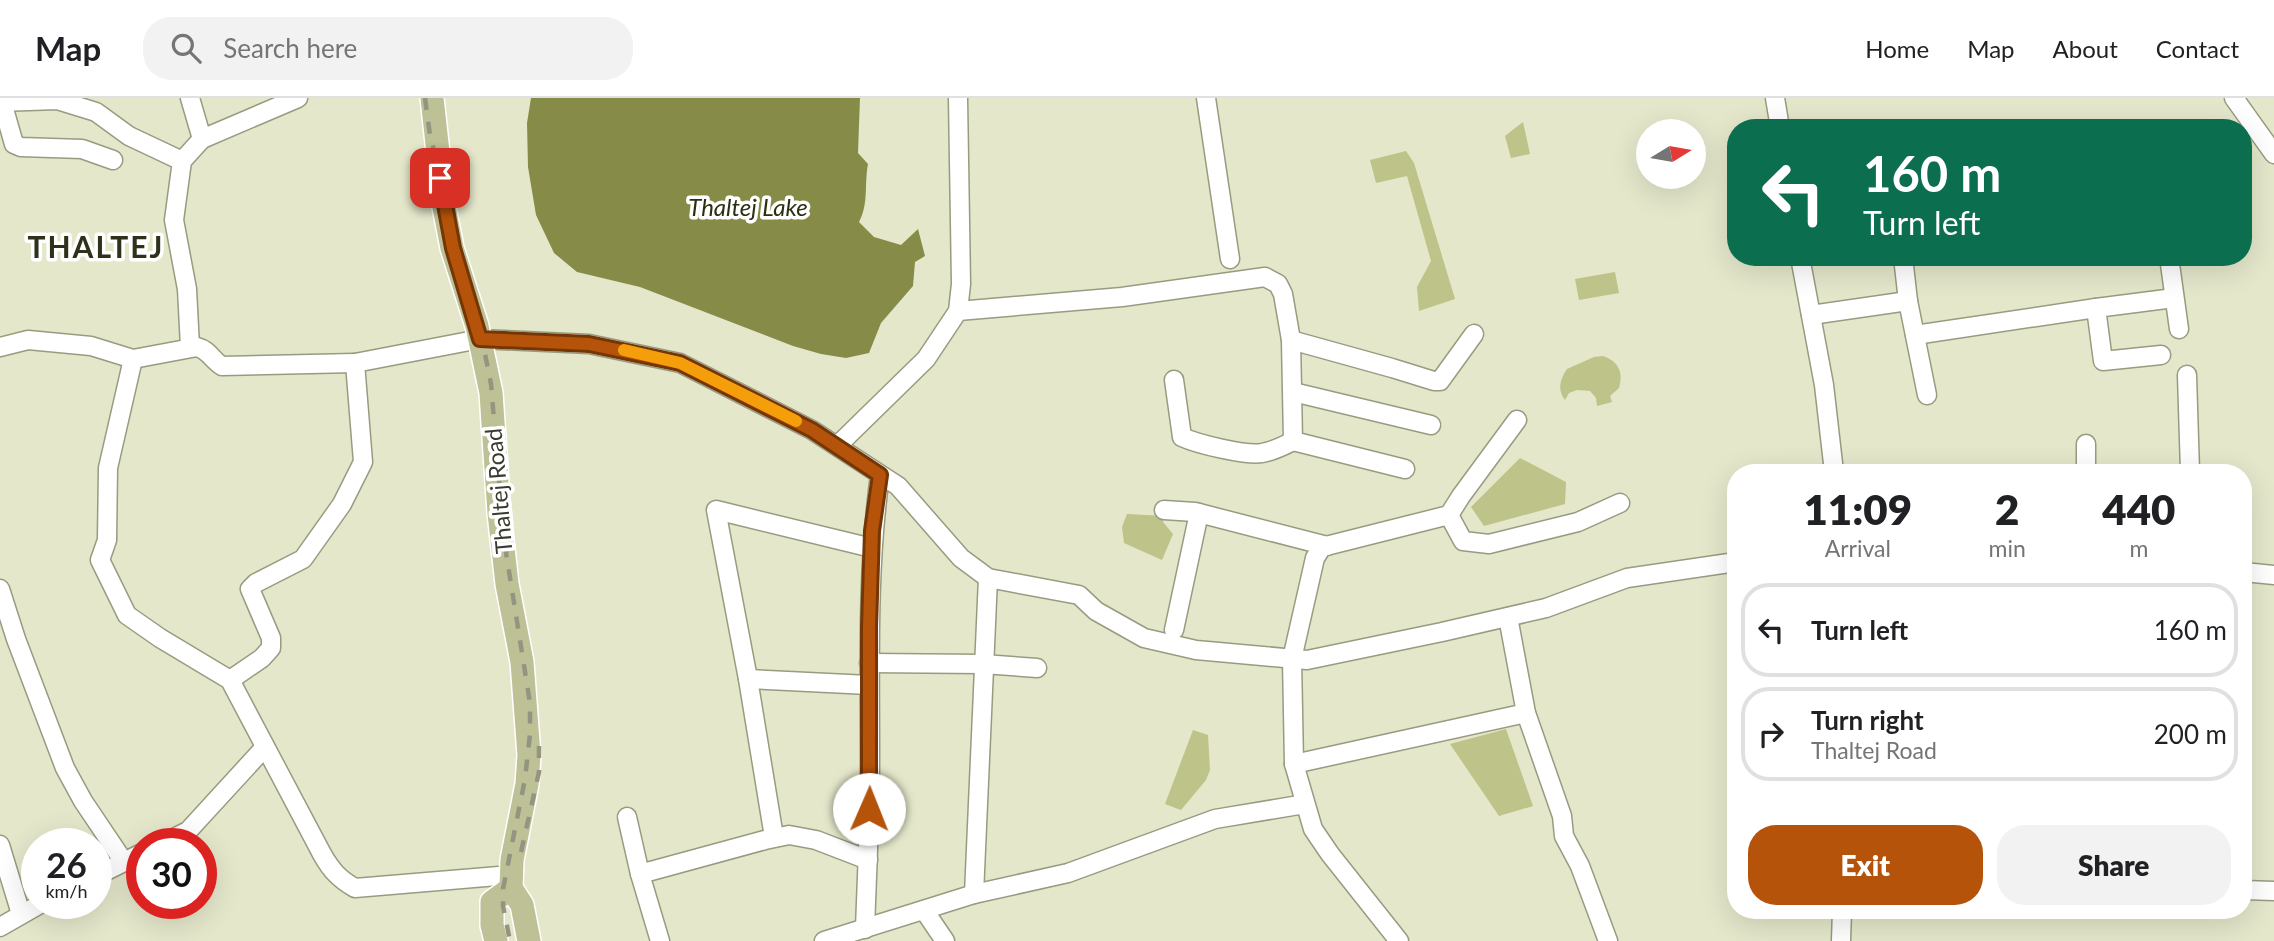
<!DOCTYPE html>
<html lang="en">
<head>
<meta charset="utf-8">
<style>
  body { margin:0; font-family:Lato,sans-serif; background:#f2f2f2; color:#202124; height:100vh; display:flex; flex-direction:column; font-size:26px; white-space:nowrap }
  * { box-sizing:border-box; margin:0 }
  p { font-size:23px; color:#757577 }
  .icon { flex:none; width:38px; height:38px; fill:none; stroke:currentColor; stroke-width:2; stroke-linecap:round; stroke-linejoin:round }
  .map { position:relative; flex:1; overflow:hidden }
  .panel { position:absolute; left:1727px; top:366px; width:525px; height:455px; display:flex; flex-direction:column; background:#fff; border-radius:28px; box-shadow:0 7px 28px #0002 }
  .panel>* { flex:none }
  .top-card { position:absolute; left:1727px; top:21px; width:525px; height:147px; border-radius:28px; box-shadow:0 7px 28px #0002; background:#0b6e4f; color:#fff; overflow:hidden }
  .needle { width:46px; rotate:79deg }
  .buttons { position:absolute; left:1636px; top:21px; display:grid; gap:14px }
  .buttons a { display:grid; place-items:center; width:70px; height:70px; border-radius:50%; background:#fff; box-shadow:0 7px 28px #0002; font-size:35px }
  .speed { position:absolute; left:21px; top:730px; display:flex; gap:14px; font-size:35px; font-weight:700; text-align:center }
  .speed>* { display:grid; place-content:center; width:91px; height:91px; border-radius:50%; background:#fff; box-shadow:0 7px 28px #0002; line-height:1 }
  .speed small { font-size:18px; font-weight:400 }
  .speed .limit { border:10px solid #d22; background:#fff; color:#111 }
  .pin { position:absolute; display:grid; place-items:center; width:60px; height:60px; color:#fff; margin:-30px; border-radius:14px; box-shadow:0 4px 10px #0006 }
  .me { position:absolute; width:77px; margin:-38px; rotate:1deg; stroke-linejoin:round; filter:drop-shadow(0 0 5px #0008) }
  .turn { display:flex; align-items:center; gap:24px; height:147px; padding:0 21px; font-size:32px }
  .turn .icon { width:91px; height:91px; stroke-width:2.5 }
  .turn b { display:block; font-size:49px; line-height:60px }
  .eta { display:flex; justify-content:space-evenly; align-items:center; height:119px; text-align:center }
  .eta b { font-size:42px; font-weight:800; line-height:49px }
  .button { display:flex; gap:14px; margin-top:auto; padding:14px 21px }
  .button a { flex:1; height:80px; border-radius:28px; background:#b45309; color:#fff; font-size:28px; font-weight:800; line-height:80px; text-align:center }
  .button a+a { background:#f2f2f2; color:#202124 }
  ul { padding:0; list-style:none }
  li { display:flex; align-items:center; gap:21px; height:94px; margin:0 14px 10px; padding:0 7px; border:4px solid #e0e0e0; border-radius:28px }
  li div { flex:1 }
  li b { display:block; font-size:26px }
  li em { font-style:normal }
  header { display:flex; align-items:center; gap:42px; box-sizing:border-box; height:98px; padding:0 35px; background:#fff; border-bottom:2px solid #e0e0e0 }
  header strong { font-size:33px }
  nav { display:flex; gap:38px; margin-inline-start:auto; font-size:24px }
  .search { width:490px; height:63px; background:#f2f2f2; display:flex; align-items:center; gap:18px; box-sizing:border-box; padding:0 24px; border-radius:28px; color:#757577; font-size:26px }
  .map>svg:first-child { display:block }
  .green { fill:#bdc389 }
  .water { fill:#868c48 }
  .lines { fill:none; stroke-linecap:round; stroke-linejoin:round }
  .minor-casing { stroke:#989b80; stroke-width:21 }
  .major-casing { stroke:#fff; stroke-width:26 }
  .minor { stroke:#fff; stroke-width:18 }
  .major { stroke:#bdc195; stroke-width:23 }
  .rail { stroke:#939581; stroke-width:4.5; stroke-dasharray:12 12; stroke-linecap:butt }
  .route-casing { stroke:#753606; stroke-width:18 }
  .route { stroke:#b45309; stroke-width:12 }
  .slow { stroke:#f59e0b; stroke-width:12 }
  .labels { text-anchor:middle; stroke-width:7; stroke-linejoin:round; paint-order:stroke }
  .street-label { font-size:23px; fill:#3a3b30; stroke:#fff }
  .water-label { font-size:24px; font-style:italic; fill:#2c2f10; stroke:#fff }
  .district-label { font-size:30px; font-weight:bold; letter-spacing:2px; fill:#2f311a; stroke:#fff }
</style>
</head>
<body>
<header>
<strong>Map</strong>
<div class="search"><svg class="icon" aria-label="search" viewBox="0 0 24 24"><circle cx="10" cy="10" r="6"/><path d="M15 15l6 6"/></svg>Search here</div>
<nav><a>Home</a><a>Map</a><a>About</a><a>Contact</a></nav>
</header>
<div class="map">
<svg width="2274" height="843" viewBox="0 0 2274 843">
  <rect width="100%" height="100%" fill="#e4e7ca"/>
  <g class="green">
    <path d="M 1523,24 L 1530,56 L 1511,60 L 1505,38 Z"/>
    <path d="M 1406,53 L 1414,65 L 1455,201 L 1419,213 L 1417,189 L 1431,163 L 1407,78 L 1376,85 L 1370,62 Z"/>
    <path d="M 1615,174 L 1619,195 L 1579,202 L 1575,181 Z"/>
    <path d="M 1603,258 C 1618,263 1624,274 1619,290 L 1610,298 L 1612,304 L 1597,308 L 1596,300 L 1590,293 L 1577,292 L 1569,295 L 1565,302 C 1557,292 1560,281 1567,271 L 1594,259 Z"/>
    <path d="M 1520,360 L 1566,384 L 1565,406 L 1484,428 L 1471,409 Z"/>
    <path d="M 1127,416 L 1164,418 L 1163,424 L 1173,436 L 1162,462 L 1124,445 L 1122,429 Z"/>
    <path d="M 1506,631 L 1533,708 L 1499,718 L 1450,646 Z"/>
    <path d="M 1193,632 L 1208,637 L 1210,672 L 1206,682 L 1181,712 L 1165,706 Z"/>
  </g>
  <path class="water" d="M 531,0 L 860,0 L 858,55 L 868,66 C 864,88 869,105 859,124 L 874,139 L 901,147 L 918,131 L 925,158 L 915,164 L 913,188 L 881,225 L 869,255 L 846,260 L 821,256 L 793,248 L 640,189 L 577,174 L 554,155 L 536,117 L 528,69 L 527,25 Z"/>
  <g class="lines">
    <g class="minor-casing">
      <g id="minor">
        <path d="M 190,0 L 202,41 L 298,0"/>
        <path d="M 1206,0 L 1230,161"/>
        <path d="M 1775,0 L 1780,30"/>
        <path d="M 2234,0 L 2274,56"/>
        <path d="M 0,4 L 57,2 L 96,14 L 129,38 L 182,63"/>
        <path d="M 2,4 L 14,46 L 21,49 L 82,51 L 113,62"/>
        <path d="M 1800,159 L 1824,287 L 1834,374"/>
        <path d="M 2169,159 L 2179,231"/>
        <path d="M 1908,203 L 1927,297"/>
        <path d="M 958,213 L 1122,199 L 1265,179 L 1278,186 L 1283,196 L 1291,242 L 1293,343 L 1405,371"/>
        <path d="M 1811,217 L 1908,203 L 1903,159"/>
        <path d="M 1915,237 L 2096,210"/>
        <path d="M 1291,242 L 1392,270 L 1434,283 L 1440,283 L 1474,236"/>
        <path d="M 0,249 L 28,242 L 91,248 L 133,261"/>
        <path d="M 190,249 L 187,191 L 174,122 L 182,63 L 202,41"/>
        <path d="M 2161,257 L 2103,263 L 2096,210 L 2174,200"/>
        <path d="M 355,265 L 222,268 C 212,262 209,252 197,249 L 133,261 L 108,370 L 107,442 L 100,462 L 127,517 L 160,540 L 230,582 L 322,756 C 331,772 339,781 355,790 L 511,777"/>
        <path d="M 2187,277 L 2190,374"/>
        <path d="M 1174,282 L 1182,339 C 1197,346 1247,358 1262,355 C 1274,353 1283,348 1293,343"/>
        <path d="M 1293,294 L 1431,327"/>
        <path d="M 2086,346 L 2086,374"/>
        <path d="M 837,348 L 926,261 L 958,213 L 961,186 L 958,0"/>
        <path d="M 1164,412 L 1195,414 L 1327,448"/>
        <path d="M 1449,417 L 1463,443 L 1489,446 L 1578,424 L 1620,405"/>
        <path d="M 2244,474 L 2274,477"/>
        <path d="M 0,491 L 16,541 L 65,670 L 83,703 L 124,764"/>
        <path d="M 1508,519 L 1526,615 L 1562,718 L 1564,738 L 1580,768 L 1608,843"/>
        <path d="M 1174,532 L 1199,415"/>
        <path d="M 869,565 L 983,566 L 1037,570"/>
        <path d="M 748,581 L 869,587"/>
        <path d="M 230,582 L 262,560 L 271,550 L 271,540 L 250,491 L 256,485 L 303,461 L 342,406 L 363,364 L 355,265 L 480,241 L 589,246 L 680,265 L 812,332 L 898,388 L 961,460 L 988,480 L 1079,497 L 1096,513 L 1144,540 L 1196,552 L 1307,562 L 1442,534 L 1546,510 L 1627,480 L 1736,464"/>
        <path d="M 1294,666 L 1526,615"/>
        <path d="M 627,719 L 640,776"/>
        <path d="M 774,739 L 748,581 L 716,412 L 872,450"/>
        <path d="M 162,746 L 188,733 L 265,649"/>
        <path d="M 0,747 L 21,816"/>
        <path d="M 96,778 L 142,755"/>
        <path d="M 2244,792 L 2274,793"/>
        <path d="M 974,796 L 1068,775 L 1215,721 L 1305,706"/>
        <path d="M 924,812 L 945,843"/>
        <path d="M 0,829 L 42,805"/>
        <path d="M 865,831 C 867,774 870,717 870,660 C 870,564 867,472 880,377"/>
        <path d="M 660,843 L 640,776 L 765,742 L 789,737 L 816,742 L 868,762"/>
        <path d="M 824,843 L 974,796 L 988,480"/>
        <path d="M 1399,843 L 1330,756 L 1313,731 L 1294,666 L 1292,561 L 1315,460 L 1322,449 L 1449,417 L 1461,398 L 1517,322"/>
        <path d="M 1841,843 L 1842,812"/>
      </g>
    </g>
    <g class="major-casing">
      <g id="major">
        <path d="M 432,0 L 444,109 L 452,150 L 477,228 L 491,295 L 499,415 L 507,486 L 522,564 L 529,657 L 527,686 L 512,762 L 511,790 L 522,807 L 529,843"/>
        <path d="M 496,843 L 492,827 L 492,804 L 511,790"/>
      </g>
    </g>
    <use href="#minor" class="minor"/>
    <use href="#major" class="major"/>
    <g class="rail">
      <path d="M 425,0 L 430,37 L 476,211 L 491,286 L 504,442 L 530,605 L 530,636 L 525,681 L 503,791 L 503,808 L 510,843"/>
      <path d="M 521,754 L 539,674 L 539,637"/>
    </g>
  </g>
  <g class="lines">
    <g class="route-casing">
      <path id="route" d="M 440,80 L 453,150 L 480,241 L 589,246 L 680,265 L 812,332 L 880,377 L 872,433 L 869,529 L 869,711"/>
    </g>
    <use href="#route" class="route"/>
    <path class="slow" d="M 624,252 L 680,265 L 796,323"/>
  </g>
  <g class="labels">
    <g class="street-label">
      <text transform="translate(499 393) rotate(-95)" y="8">Thaltej Road</text>
    </g>
    <g class="water-label">
      <text x="748" y="118">Thaltej Lake</text>
    </g>
    <g class="district-label">
      <text x="96" y="160">THALTEJ</text>
    </g>
  </g>
</svg>
<div class="buttons">
<a><svg class="needle" viewBox="-14 -14 28 28"><path d="M0-13l5 13h-10z" fill="#e53935"/><path d="M0 13l5-13h-10z" fill="#757577"/></svg></a>
</div>
<div class="speed"><div>26<small>km/h</small></div><div class="limit">30</div></div>
<div class="pin" style="left:440px;top:80px;background:#d93025"><svg class="icon" aria-label="arrive" viewBox="0 0 24 24"><path d="M6 21V4h12l-3 4 3 4H6"/></svg></div>
<svg class="me" style="left:869px;top:711px" viewBox="-20 -20 40 40"><circle r="19" fill="#fff"/><path d="M0-13L10 11 0 6-10 11z" fill="#b45309"/></svg>
<div class="top-card">
<div class="turn"><svg class="icon" aria-label="left" viewBox="0 0 24 24"><path d="M17 20v-9H6M10 6l-5 5 5 5"/></svg><div><b>160 m</b>Turn left</div></div>
</div>
<section class="panel">
<div class="eta">
<div><b>11:09</b><p>Arrival</p></div>
<div><b>2</b><p>min</p></div>
<div><b>440</b><p>m</p></div>
</div>
<ul>
<li><svg class="icon" aria-label="left" viewBox="0 0 24 24"><path d="M17 20v-9H6M10 6l-5 5 5 5"/></svg><div><b>Turn left</b></div><em>160 m</em></li>
<li><svg class="icon" aria-label="right" viewBox="0 0 24 24"><path d="M7 20v-9h11M14 6l5 5-5 5"/></svg><div><b>Turn right</b><p>Thaltej Road</p></div><em>200 m</em></li>
</ul>
<div class="button"><a>Exit</a><a>Share</a></div>
</section>
</div>
</body>
</html>
